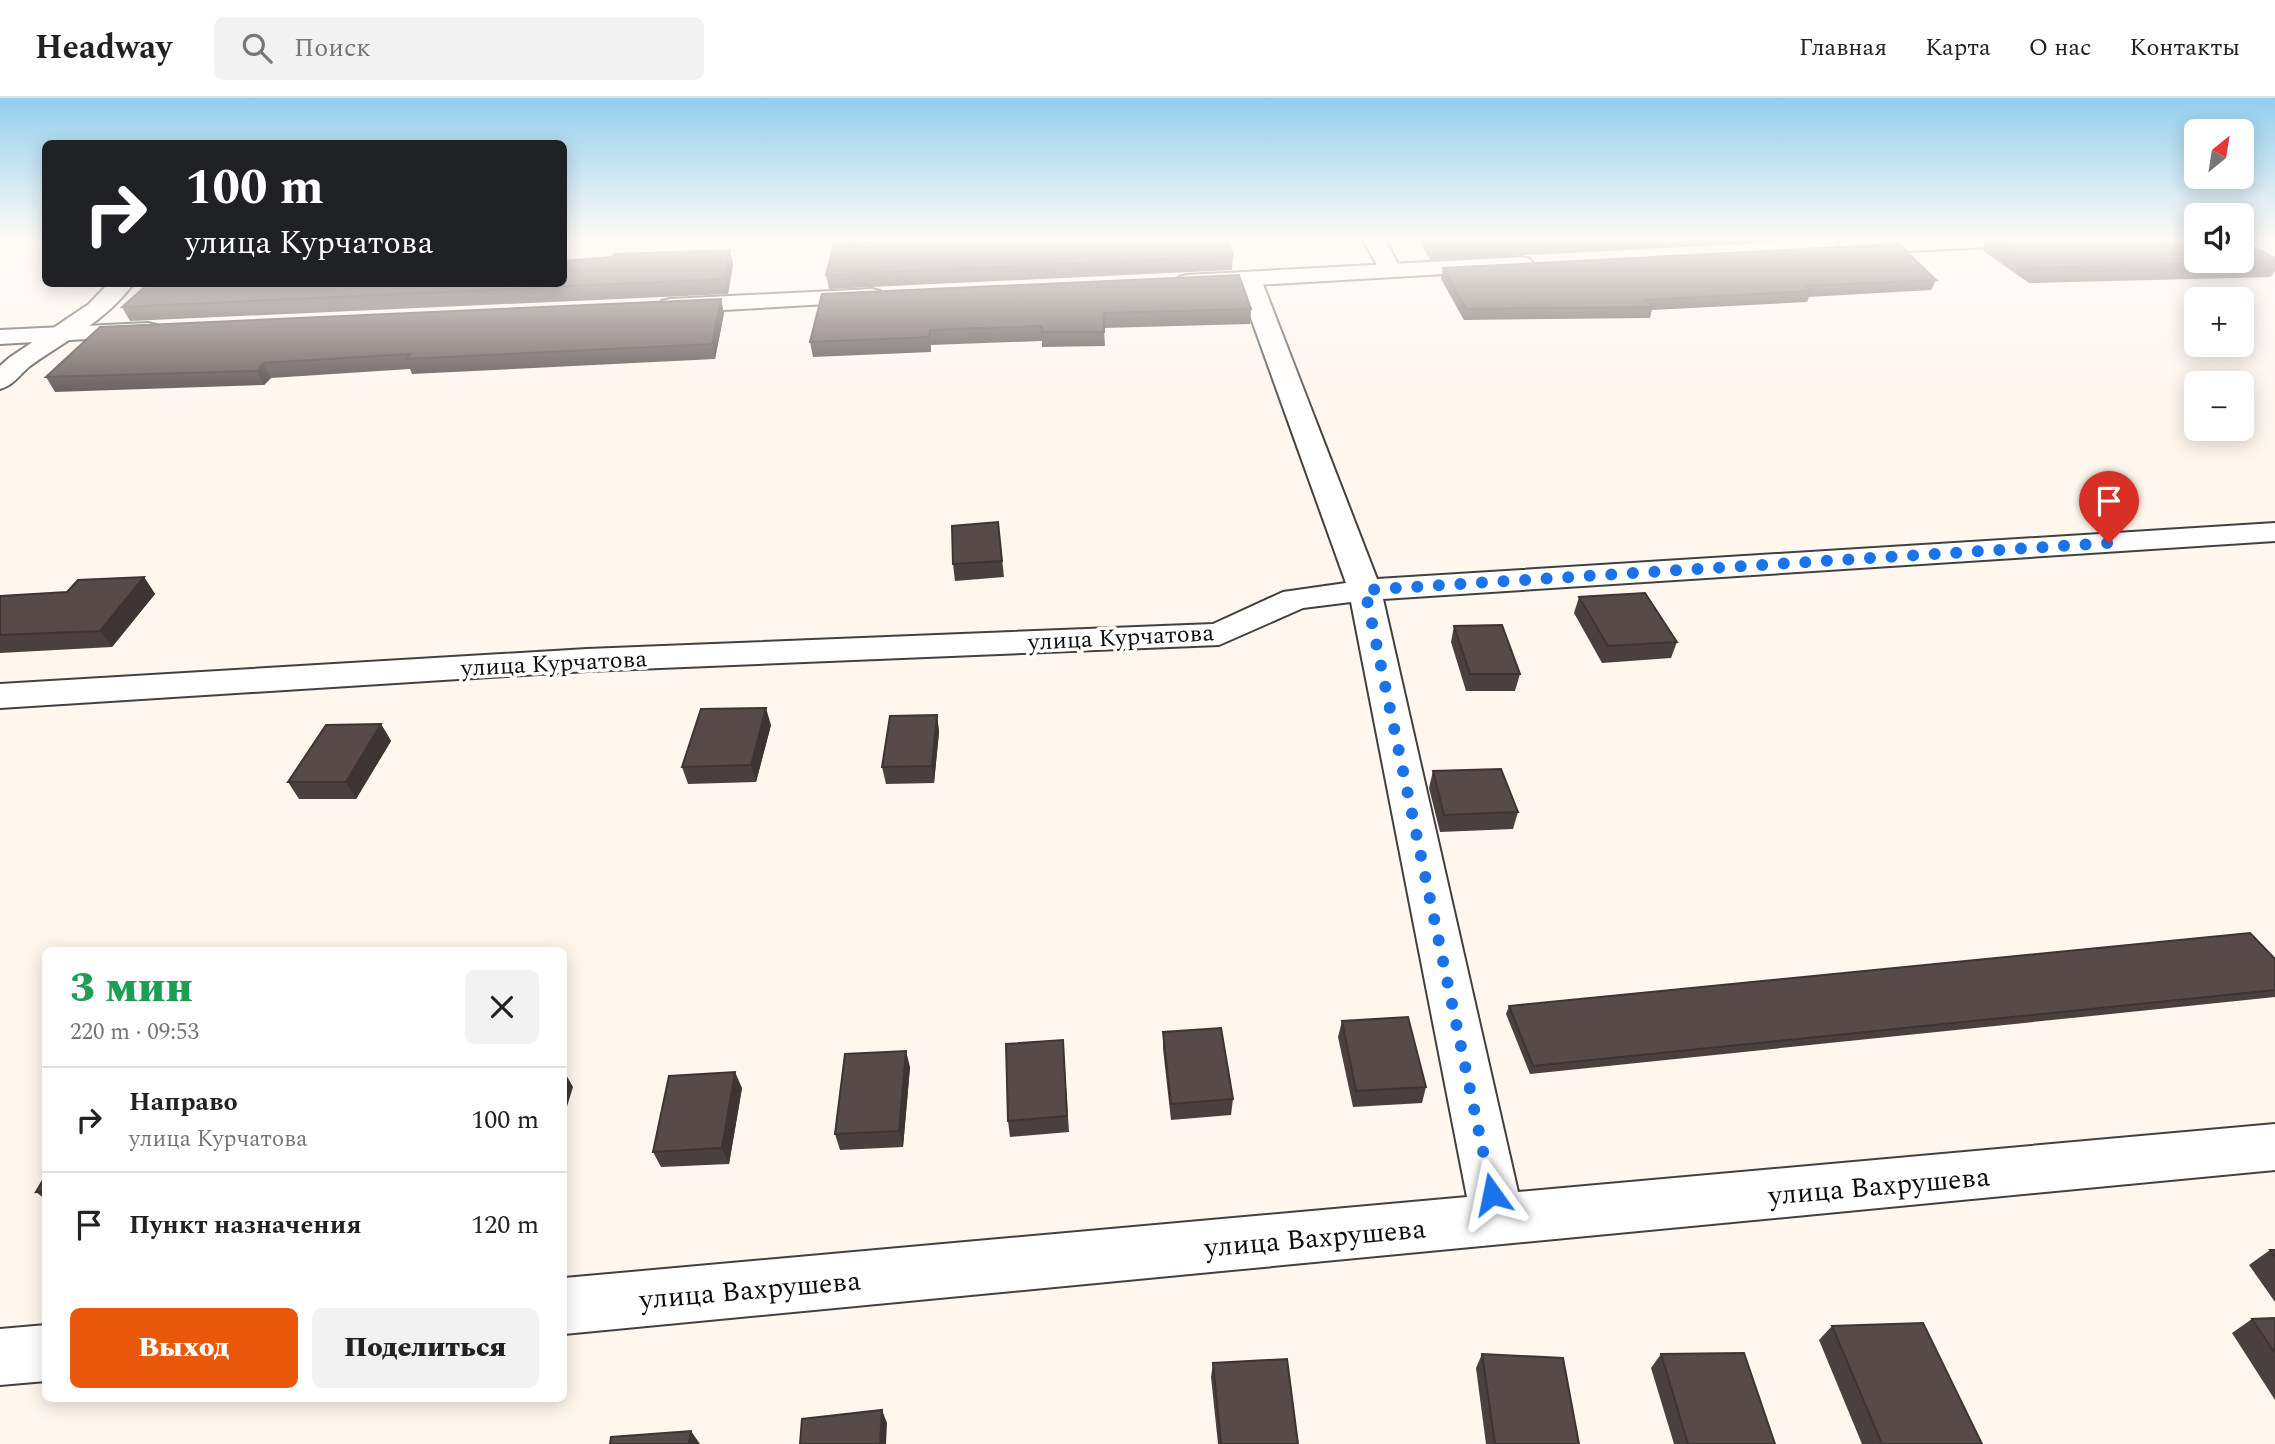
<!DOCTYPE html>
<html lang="ru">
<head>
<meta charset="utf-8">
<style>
  body { margin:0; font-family:Spectral,serif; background:#f2f2f2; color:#222; height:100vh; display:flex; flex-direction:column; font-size:26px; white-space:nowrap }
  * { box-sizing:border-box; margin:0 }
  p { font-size:23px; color:#767676 }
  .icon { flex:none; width:38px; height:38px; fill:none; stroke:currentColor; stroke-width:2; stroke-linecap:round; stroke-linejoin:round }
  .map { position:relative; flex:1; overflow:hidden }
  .drawer { position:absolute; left:42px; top:849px; width:525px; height:455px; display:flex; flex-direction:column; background:#fff; border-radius:10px; box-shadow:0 4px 18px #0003 }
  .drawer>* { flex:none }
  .banner { position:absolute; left:42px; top:42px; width:525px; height:147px; border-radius:10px; box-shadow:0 4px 18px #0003; background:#202124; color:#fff; overflow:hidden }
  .needle { width:46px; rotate:30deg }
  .controls { position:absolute; left:2184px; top:21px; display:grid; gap:14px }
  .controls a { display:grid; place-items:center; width:70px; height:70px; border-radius:10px; background:#fff; box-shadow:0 4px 18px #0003; font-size:35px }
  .pin { position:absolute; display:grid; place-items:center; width:60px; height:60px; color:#fff; margin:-72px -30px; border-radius:50% 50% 50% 0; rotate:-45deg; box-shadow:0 0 7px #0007 }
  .pin .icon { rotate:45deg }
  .me { position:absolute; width:77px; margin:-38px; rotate:348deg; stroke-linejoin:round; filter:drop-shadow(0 0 5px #0008) }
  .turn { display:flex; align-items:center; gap:24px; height:147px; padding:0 28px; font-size:32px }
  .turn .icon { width:91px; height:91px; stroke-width:2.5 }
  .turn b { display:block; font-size:49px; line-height:60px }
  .round { display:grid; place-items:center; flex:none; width:74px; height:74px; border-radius:10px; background:#f2f2f2 }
  .overview { display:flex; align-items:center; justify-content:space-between; height:119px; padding:0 28px }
  h1 { font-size:42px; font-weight:800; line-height:52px; color:#1e9e55 }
  .primary-button { display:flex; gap:14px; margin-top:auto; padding:14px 28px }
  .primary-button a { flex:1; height:80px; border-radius:10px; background:#ea580c; color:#fff; font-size:28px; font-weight:800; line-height:80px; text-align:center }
  .primary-button a+a { background:#f2f2f2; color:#222 }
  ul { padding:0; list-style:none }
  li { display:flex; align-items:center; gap:21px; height:105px; padding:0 28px; border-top:2px solid #e0e0e0 }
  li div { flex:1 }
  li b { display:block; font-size:26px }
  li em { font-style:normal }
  header { display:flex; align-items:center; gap:42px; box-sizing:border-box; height:98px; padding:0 35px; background:#fff; border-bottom:2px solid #e0e0e0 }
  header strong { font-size:33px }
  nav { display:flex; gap:38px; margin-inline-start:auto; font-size:24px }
  .search { width:490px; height:63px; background:#f2f2f2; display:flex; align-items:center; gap:18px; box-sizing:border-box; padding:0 24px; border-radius:10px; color:#767676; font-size:26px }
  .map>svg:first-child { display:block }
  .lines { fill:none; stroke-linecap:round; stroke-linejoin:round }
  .minor-casing { stroke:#414141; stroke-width:4 }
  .tertiary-casing { stroke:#414141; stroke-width:4 }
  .minor { fill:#fff; fill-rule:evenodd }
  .tertiary { fill:#fff; fill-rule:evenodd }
  .wall { fill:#4b403f }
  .shaded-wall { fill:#3d3433 }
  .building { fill:#574a49; stroke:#3d3433; stroke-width:2 }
  .route { stroke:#1a73e8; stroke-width:12; stroke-dasharray:0 21.6 }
  .labels { text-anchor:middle; stroke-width:7; stroke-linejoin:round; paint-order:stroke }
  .street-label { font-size:24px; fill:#0e0e0e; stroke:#fff }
  .near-street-label { font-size:28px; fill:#0e0e0e; stroke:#fff }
</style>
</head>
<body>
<header>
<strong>Headway</strong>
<div class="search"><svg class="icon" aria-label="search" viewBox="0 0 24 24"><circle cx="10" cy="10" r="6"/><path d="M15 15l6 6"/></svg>Поиск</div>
<nav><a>Главная</a><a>Карта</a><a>О нас</a><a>Контакты</a></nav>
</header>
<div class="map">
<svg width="2275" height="1346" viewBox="0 0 2275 1346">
  <rect width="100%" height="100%" fill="#fff6ee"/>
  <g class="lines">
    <g class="minor-casing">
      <g id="minor">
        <path d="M 1362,140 L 1384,140 L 1402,173 L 1399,178 L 1383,178 Z"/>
        <path d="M 1249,174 L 1257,176 L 1261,181 L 1377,481 L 2275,425 L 2275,443 L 1383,501 L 1518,1094 L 2275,1026 L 2275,1072 L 564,1236 L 564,1180 L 1467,1099 L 1351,504 L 1303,510 L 1219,547 L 587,573 L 0,610 L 0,586 L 587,551 L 1213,526 L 1283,494 L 1346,485 L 1237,181 L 1241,176 Z"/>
        <path d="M 108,186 L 133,186 C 107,222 65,243 30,268 C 19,277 14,287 0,291 L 0,268 L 9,260 L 89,206 Z"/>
        <path d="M 46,1227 L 46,1283 L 0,1287 L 0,1231 Z"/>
      </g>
    </g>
    <g class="tertiary-casing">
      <g id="tertiary">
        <path d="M 1897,140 L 2041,140 L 2038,145 L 2030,147 L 1848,156 L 1840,154 L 1837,149 L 1840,144 L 1848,142 Z"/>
        <path d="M 1522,159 L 1530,161 L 1533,166 L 1530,171 L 1187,191 L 1179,189 L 1175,184 L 1179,179 L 1187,177 Z"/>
        <path d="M 872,191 L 880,193 L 884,198 L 880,203 L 670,215 L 662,213 L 658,208 L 662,203 L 670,201 Z"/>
        <path d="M 148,225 L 157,227 L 160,232 L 157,237 L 0,246 L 0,232 Z"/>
      </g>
    </g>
    <use href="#minor" class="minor"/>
    <use href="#tertiary" class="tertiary"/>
  </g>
  <g class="wall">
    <path d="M 1418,140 L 1855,140 L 1430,162 Z"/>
    <path d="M 1987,140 L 2196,140 L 2248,146 L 2275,160 L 2275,172 L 2271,179 L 2029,185 L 1982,152 Z"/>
    <path d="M 730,152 L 733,166 L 728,196 L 130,223 L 122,209 L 564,186 Z"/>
    <path d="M 1233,158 L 1232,172 L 829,191 L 826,177 Z"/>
    <path d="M 1443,170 L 1936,182 L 1931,192 L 1809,199 L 1807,204 L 1652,212 L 1650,220 L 1464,222 L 1441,181 Z"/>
    <path d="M 822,196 L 1251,211 L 1250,226 L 1104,230 L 1105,248 L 1042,249 L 1042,243 L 931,247 L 931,254 L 813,259 L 810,244 Z"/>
    <path d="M 724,215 L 715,261 L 412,276 L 410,271 L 271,280 L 264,287 L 55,294 L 46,279 Z"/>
    <path d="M 998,424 L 1004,479 L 955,483 L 953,466 Z"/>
    <path d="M 144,479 L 155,496 L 112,549 L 0,555 L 0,498 L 67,494 Z"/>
    <path d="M 1579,499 L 1677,544 L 1671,560 L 1602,565 L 1574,515 Z"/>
    <path d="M 1454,528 L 1520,576 L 1515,593 L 1466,593 L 1451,544 Z"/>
    <path d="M 937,617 L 939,634 L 934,685 L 886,686 L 882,669 Z"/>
    <path d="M 381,626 L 391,643 L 356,701 L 299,701 L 288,684 Z"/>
    <path d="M 771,627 L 756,684 L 688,686 L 682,669 Z"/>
    <path d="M 1433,673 L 1518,714 L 1513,731 L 1440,734 L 1429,690 Z"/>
    <path d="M 2275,861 L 2275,899 L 1530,976 L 1506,916 L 1509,908 Z"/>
    <path d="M 1342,923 L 1426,989 L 1422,1005 L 1353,1009 L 1338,939 Z"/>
    <path d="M 1163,934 L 1233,1001 L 1231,1017 L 1171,1022 L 1163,951 Z"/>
    <path d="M 1063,942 L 1069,1034 L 1010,1039 L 1008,1023 Z"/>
    <path d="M 910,969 L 903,1049 L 840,1052 L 835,1036 Z"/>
    <path d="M 742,990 L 729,1066 L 661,1069 L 653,1054 Z"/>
    <path d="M 46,1077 L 46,1102 L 36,1094 Z"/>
    <path d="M 2270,1152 L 2275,1152 L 2275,1204 L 2249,1167 Z"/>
    <path d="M 2275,1220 L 2275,1302 L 2232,1235 L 2252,1221 Z"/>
    <path d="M 1832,1228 L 1982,1346 L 1862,1346 L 1819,1242 Z"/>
    <path d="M 1482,1256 L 1579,1346 L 1486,1346 L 1476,1270 Z"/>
    <path d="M 1661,1256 L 1775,1346 L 1674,1346 L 1651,1270 Z"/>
    <path d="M 1213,1265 L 1298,1346 L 1218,1346 L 1211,1279 Z"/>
  </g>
  <g class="shaded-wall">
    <path d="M 730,152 L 733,166 L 728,196 L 724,181 Z"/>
    <path d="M 721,201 L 724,215 L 715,261 L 712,246 Z"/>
    <path d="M 263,265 L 271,280 L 264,287 L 257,273 Z"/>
    <path d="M 144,479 L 155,496 L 112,549 L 100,533 Z"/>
    <path d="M 766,610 L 771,627 L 756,684 L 751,667 Z"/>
    <path d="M 937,617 L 939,634 L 934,685 L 932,668 Z"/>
    <path d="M 381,626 L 391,643 L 356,701 L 346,684 Z"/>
    <path d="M 906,953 L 910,969 L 903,1049 L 899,1033 Z"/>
    <path d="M 564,973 L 573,989 L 564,1018 Z"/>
    <path d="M 735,974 L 742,990 L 729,1066 L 722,1050 Z"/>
    <path d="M 882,1312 L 887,1325 L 886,1346 L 880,1346 Z"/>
    <path d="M 691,1333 L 700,1346 L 689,1346 Z"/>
  </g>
  <g class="building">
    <path d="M 885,140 L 1227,140 L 1233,158 L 826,177 L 834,146 L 885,144 Z"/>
    <path d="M 1428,140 L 1595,140 L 1433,148 Z"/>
    <path d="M 1993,140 L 2196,140 L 2196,163 L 2242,163 L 2242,142 L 2248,146 L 2275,160 L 2275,163 L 2036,170 Z"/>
    <path d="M 1899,146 L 1936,182 L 1806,188 L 1811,193 L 1646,202 L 1653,209 L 1466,211 L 1443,170 Z"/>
    <path d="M 730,152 L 724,181 L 122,209 L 148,186 L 564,186 L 564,163 L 612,159 L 614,156 Z"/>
    <path d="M 1239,177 L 1251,211 L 1104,215 L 1104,234 L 1042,234 L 1042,228 L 930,232 L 929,239 L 810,244 L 822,196 Z"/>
    <path d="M 721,201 L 712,246 L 406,261 L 410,256 L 263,265 L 257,273 L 46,279 L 100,229 Z"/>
    <path d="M 998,424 L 1002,463 L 953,466 L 952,428 Z"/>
    <path d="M 144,479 L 100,533 L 0,537 L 0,498 L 67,494 L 78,482 Z"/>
    <path d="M 1645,495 L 1677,544 L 1608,548 L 1579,499 Z"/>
    <path d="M 1502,527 L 1520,576 L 1470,576 L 1454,528 Z"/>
    <path d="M 766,610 L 751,667 L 682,669 L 701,611 Z"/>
    <path d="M 937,617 L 932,668 L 882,669 L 890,618 Z"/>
    <path d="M 381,626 L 346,684 L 288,684 L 326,627 Z"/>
    <path d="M 1501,671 L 1518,714 L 1444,717 L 1433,673 Z"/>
    <path d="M 2250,835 L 2275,861 L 2275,892 L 1533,968 L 1509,908 Z"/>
    <path d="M 1408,919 L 1426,989 L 1356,993 L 1342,923 Z"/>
    <path d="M 1221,930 L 1233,1001 L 1171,1006 L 1163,934 Z"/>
    <path d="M 1063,942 L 1067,1018 L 1008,1023 L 1006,946 Z"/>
    <path d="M 906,953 L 899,1033 L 835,1036 L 845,956 Z"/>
    <path d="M 735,974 L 722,1050 L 653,1054 L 669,978 Z"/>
    <path d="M 46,1077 L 46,1093 L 36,1094 Z"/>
    <path d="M 2270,1152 L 2275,1152 L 2275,1160 Z"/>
    <path d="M 2275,1220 L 2275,1255 L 2252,1221 Z"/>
    <path d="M 1923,1225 L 1982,1346 L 1882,1346 L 1832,1228 Z"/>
    <path d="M 1744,1255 L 1775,1346 L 1688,1346 L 1661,1256 Z"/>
    <path d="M 1482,1256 L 1563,1260 L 1579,1346 L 1495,1346 Z"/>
    <path d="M 1287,1261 L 1298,1346 L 1221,1346 L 1213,1265 Z"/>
    <path d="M 882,1312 L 880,1346 L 800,1346 L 802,1321 Z"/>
    <path d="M 691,1333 L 689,1346 L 610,1346 L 611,1339 Z"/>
  </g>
  <linearGradient id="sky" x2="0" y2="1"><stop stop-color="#92cfee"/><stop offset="0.43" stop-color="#fffbf7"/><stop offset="1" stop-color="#fffbf7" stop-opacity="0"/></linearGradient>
  <rect width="2275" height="328" fill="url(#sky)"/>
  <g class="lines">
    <path class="route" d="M 1492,1096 L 1365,492 L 2109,445"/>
  </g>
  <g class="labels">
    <g class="street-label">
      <text transform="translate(1121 539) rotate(-3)" y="8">улица Курчатова</text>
      <text transform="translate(554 565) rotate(-3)" y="8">улица Курчатова</text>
    </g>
    <g class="near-street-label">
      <text transform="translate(1879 1087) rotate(-5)" y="10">улица Вахрушева</text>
      <text transform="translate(1315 1139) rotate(-5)" y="10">улица Вахрушева</text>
      <text transform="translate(750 1191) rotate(-5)" y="10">улица Вахрушева</text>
    </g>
  </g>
</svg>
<div class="controls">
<a><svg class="needle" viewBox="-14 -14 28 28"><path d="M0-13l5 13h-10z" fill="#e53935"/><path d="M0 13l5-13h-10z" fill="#767676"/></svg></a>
<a><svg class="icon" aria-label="sound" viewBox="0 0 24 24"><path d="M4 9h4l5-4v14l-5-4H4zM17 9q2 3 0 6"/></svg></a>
<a>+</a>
<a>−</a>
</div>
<div class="pin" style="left:2109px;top:445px;background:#d93025"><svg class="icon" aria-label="arrive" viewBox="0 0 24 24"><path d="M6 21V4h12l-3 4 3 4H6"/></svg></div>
<svg class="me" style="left:1492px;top:1096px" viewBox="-20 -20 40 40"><path d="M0-17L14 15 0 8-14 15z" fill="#1a73e8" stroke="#fff" stroke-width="4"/></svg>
<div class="banner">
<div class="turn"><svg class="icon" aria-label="right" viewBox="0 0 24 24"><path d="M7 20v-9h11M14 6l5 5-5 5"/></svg><div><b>100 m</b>улица Курчатова</div></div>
</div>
<section class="drawer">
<div class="overview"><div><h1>3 мин</h1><p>220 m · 09:53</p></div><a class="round"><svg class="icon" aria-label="close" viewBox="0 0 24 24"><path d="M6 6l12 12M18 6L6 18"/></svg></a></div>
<ul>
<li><svg class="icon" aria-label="right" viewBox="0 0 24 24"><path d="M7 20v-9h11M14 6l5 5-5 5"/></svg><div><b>Направо</b><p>улица Курчатова</p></div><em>100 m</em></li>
<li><svg class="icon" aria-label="arrive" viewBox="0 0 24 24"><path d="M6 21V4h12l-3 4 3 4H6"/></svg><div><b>Пункт назначения</b></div><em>120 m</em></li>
</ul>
<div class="primary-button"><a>Выход</a><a>Поделиться</a></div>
</section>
</div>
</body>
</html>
